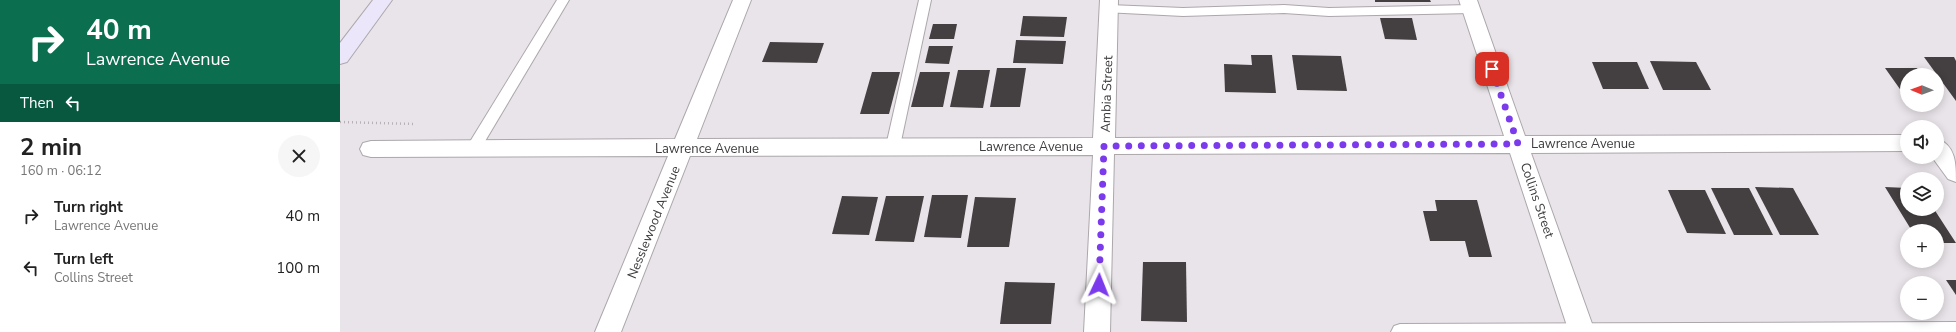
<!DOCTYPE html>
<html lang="en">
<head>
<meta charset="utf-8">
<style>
  body { margin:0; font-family:"Nunito Sans",sans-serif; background:#f6f6f6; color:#222; height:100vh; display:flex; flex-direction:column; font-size:15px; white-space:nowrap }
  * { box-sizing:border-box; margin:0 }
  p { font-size:13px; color:#767676 }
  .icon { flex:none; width:22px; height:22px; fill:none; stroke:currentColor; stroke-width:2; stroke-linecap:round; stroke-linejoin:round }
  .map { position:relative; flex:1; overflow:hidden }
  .side { display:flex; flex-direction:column; background:#fff; width:340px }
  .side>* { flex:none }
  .top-card { background:#0b6e4f; color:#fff; overflow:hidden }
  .needle { width:26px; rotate:271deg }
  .controls { position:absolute; left:1560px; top:68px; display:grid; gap:8px }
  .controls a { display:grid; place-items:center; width:44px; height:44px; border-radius:50%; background:#fff; box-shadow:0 2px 10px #0003; font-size:20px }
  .pin { position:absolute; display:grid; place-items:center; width:34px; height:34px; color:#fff; margin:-17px; border-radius:8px; box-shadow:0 2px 6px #0006 }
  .me { position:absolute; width:44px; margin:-22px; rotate:2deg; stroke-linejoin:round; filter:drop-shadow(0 0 3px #0008) }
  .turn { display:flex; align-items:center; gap:14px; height:84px; padding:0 20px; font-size:18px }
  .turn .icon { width:52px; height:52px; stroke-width:2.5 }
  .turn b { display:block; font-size:28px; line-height:34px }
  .then { display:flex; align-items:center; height:38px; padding:0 20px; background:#0003; gap:8px; font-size:15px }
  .round { display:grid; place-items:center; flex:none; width:42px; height:42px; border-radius:21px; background:#f6f6f6 }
  .headline { display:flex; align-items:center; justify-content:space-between; height:68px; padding:0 20px }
  h1 { font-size:24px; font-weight:700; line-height:30px }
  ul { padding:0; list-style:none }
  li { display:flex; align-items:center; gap:12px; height:52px; padding:0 20px }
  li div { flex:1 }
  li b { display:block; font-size:15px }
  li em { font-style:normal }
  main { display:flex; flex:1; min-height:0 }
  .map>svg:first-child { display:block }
  .building { fill:#443f40 }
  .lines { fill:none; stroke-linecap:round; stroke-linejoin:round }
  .lane-casing { stroke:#aca7ab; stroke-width:2 }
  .street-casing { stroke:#aca7ab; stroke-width:2 }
  .secondary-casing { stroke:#aca7ab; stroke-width:2 }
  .path { stroke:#b5b1b5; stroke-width:2.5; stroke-dasharray:1 3; stroke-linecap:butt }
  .lane { fill:#fff; fill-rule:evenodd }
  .street { fill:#fff; fill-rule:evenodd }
  .secondary { fill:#ebe6fa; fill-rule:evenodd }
  .route { stroke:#7c3aed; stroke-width:7; stroke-dasharray:0 12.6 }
  .labels { text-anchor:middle; stroke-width:4; stroke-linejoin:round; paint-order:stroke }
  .street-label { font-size:13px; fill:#3d3b3d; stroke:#fff }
</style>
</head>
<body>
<main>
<section class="side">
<div class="top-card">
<div class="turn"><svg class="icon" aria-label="right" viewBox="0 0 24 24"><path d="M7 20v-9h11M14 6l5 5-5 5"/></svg><div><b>40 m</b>Lawrence Avenue</div></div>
<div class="then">Then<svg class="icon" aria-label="left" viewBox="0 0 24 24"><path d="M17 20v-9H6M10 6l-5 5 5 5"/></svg></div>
</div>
<div class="headline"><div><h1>2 min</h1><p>160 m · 06:12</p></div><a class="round"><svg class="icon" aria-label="close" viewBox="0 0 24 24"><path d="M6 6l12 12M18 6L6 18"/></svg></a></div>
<ul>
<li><svg class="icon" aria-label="right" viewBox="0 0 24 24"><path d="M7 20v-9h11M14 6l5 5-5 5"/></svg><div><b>Turn right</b><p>Lawrence Avenue</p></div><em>40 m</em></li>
<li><svg class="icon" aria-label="left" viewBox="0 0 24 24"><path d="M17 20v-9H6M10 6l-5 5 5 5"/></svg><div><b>Turn left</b><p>Collins Street</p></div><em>100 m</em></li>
</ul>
</section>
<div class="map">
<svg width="1616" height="332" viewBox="0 0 1616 332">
  <rect width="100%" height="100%" fill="#e9e4e9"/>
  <g class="building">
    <path d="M 1035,0 L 1090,0 L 1091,2 L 1035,2 Z"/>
    <path d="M 683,16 L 727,17 L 724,37 L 680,36 Z"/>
    <path d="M 1040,18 L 1072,18 L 1077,40 L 1045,39 Z"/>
    <path d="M 593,24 L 617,24 L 614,39 L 589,39 Z"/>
    <path d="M 676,40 L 726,41 L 723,64 L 673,63 Z"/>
    <path d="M 430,42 L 484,43 L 477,63 L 422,62 Z"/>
    <path d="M 589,46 L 613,46 L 609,64 L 585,63 Z"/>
    <path d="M 911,55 L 932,55 L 936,93 L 885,92 L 884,64 L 912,65 Z"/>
    <path d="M 952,55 L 1001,56 L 1007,91 L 957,90 Z"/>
    <path d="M 1584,57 L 1614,57 L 1616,61 L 1616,101 Z"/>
    <path d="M 1310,61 L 1356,62 L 1371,90 L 1323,90 Z"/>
    <path d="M 1252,62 L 1297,62 L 1309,89 L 1263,89 Z"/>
    <path d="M 657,68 L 686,68 L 680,107 L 650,107 Z"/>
    <path d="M 1545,68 L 1577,68 L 1582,75 L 1567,75 L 1567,99 Z"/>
    <path d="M 618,70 L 650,70 L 643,108 L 610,107 Z"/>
    <path d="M 532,72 L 560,72 L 549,114 L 520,114 Z"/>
    <path d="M 580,72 L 610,72 L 603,107 L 571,107 Z"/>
    <path d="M 1415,187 L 1453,188 L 1479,235 L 1440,235 Z"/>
    <path d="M 1545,187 L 1567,188 L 1567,209 L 1594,209 L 1616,243 L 1597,243 L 1597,231 L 1572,231 Z"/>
    <path d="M 1371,188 L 1409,188 L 1433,235 L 1394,235 Z"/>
    <path d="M 1328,190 L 1365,190 L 1386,234 L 1347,233 Z"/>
    <path d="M 592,195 L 628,195 L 621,238 L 584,237 Z"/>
    <path d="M 502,196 L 538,197 L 529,235 L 492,234 Z"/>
    <path d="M 546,196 L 584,196 L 574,242 L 535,241 Z"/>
    <path d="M 635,197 L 676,198 L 669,247 L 627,247 Z"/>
    <path d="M 1095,200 L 1137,200 L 1152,257 L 1129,257 L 1125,241 L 1090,241 L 1083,211 L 1097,211 Z"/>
    <path d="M 803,262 L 846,262 L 847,322 L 801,321 Z"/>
    <path d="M 1606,280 L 1616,280 L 1616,295 Z"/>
    <path d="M 665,282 L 715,283 L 711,324 L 660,324 Z"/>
  </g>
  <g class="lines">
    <g class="lane-casing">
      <g id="lane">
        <path d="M 217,0 L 229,0 L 138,153 L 133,155 L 128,153 L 126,149 L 128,145 Z"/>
        <path d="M 579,0 L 591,0 L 560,146 L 558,150 L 553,152 L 548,150 L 546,146 Z"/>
        <path d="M 769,5 L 843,8 L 944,5 L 989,8 L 1131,5 L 1136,6 L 1137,9 L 1136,12 L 1131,13 L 989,16 L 944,13 L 843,16 L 764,12 L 763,9 L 764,6 Z"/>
        <path d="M 1616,322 L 1616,332 L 1051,332 L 1054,326 L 1060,324 Z"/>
      </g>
    </g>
    <g class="street-casing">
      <g id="street">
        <path d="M 393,0 L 411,0 L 357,139 L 753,138 L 760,0 L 778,0 L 775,138 L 1164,136 L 1119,0 L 1137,0 L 1185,136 L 1567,135 L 1567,151 L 1191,153 L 1255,332 L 1229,332 L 1170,153 L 774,154 L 770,332 L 744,332 L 753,155 L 350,156 L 281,332 L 255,332 L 328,156 L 31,157 L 23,155 L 20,149 L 23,143 L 31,141 L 335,139 Z"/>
        <path d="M 1597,139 C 1616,145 1616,164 1616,182 L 1608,179 L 1592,157 L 1597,157 Z"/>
      </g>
    </g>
    <g class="secondary-casing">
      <path id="secondary" d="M 33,0 L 52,0 L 7,62 L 0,64 L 0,43 Z"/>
    </g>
    <path class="path" d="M 0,122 L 75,124"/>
    <use href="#lane" class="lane"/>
    <use href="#street" class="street"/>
    <use href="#secondary" class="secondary"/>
  </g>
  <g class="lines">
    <path class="route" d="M 759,285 L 764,146 L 1178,144 L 1152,69"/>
  </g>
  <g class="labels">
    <g class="street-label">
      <text transform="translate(766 94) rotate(-88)" y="5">Ambia Street</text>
      <text x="1243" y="148">Lawrence Avenue</text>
      <text x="691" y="151">Lawrence Avenue</text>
      <text x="367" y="153">Lawrence Avenue</text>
      <text transform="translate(1198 200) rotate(71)" y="5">Collins Street</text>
      <text transform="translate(313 222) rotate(-68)" y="5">Nesslewood Avenue</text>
    </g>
  </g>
</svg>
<div class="controls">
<a><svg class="needle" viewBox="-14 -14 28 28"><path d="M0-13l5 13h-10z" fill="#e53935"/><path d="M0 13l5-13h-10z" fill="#767676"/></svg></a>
<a><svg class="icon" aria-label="sound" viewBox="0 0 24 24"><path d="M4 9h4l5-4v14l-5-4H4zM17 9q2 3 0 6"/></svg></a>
<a><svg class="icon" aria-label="layers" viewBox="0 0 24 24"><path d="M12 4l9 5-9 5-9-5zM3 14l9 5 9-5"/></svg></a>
<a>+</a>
<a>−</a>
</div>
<div class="pin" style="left:1152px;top:69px;background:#d93025"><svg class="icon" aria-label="arrive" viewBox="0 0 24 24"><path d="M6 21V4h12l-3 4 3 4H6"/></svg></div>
<svg class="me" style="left:759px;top:285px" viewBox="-20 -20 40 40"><path d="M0-17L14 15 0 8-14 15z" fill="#7c3aed" stroke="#fff" stroke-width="4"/></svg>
</div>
</main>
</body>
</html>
